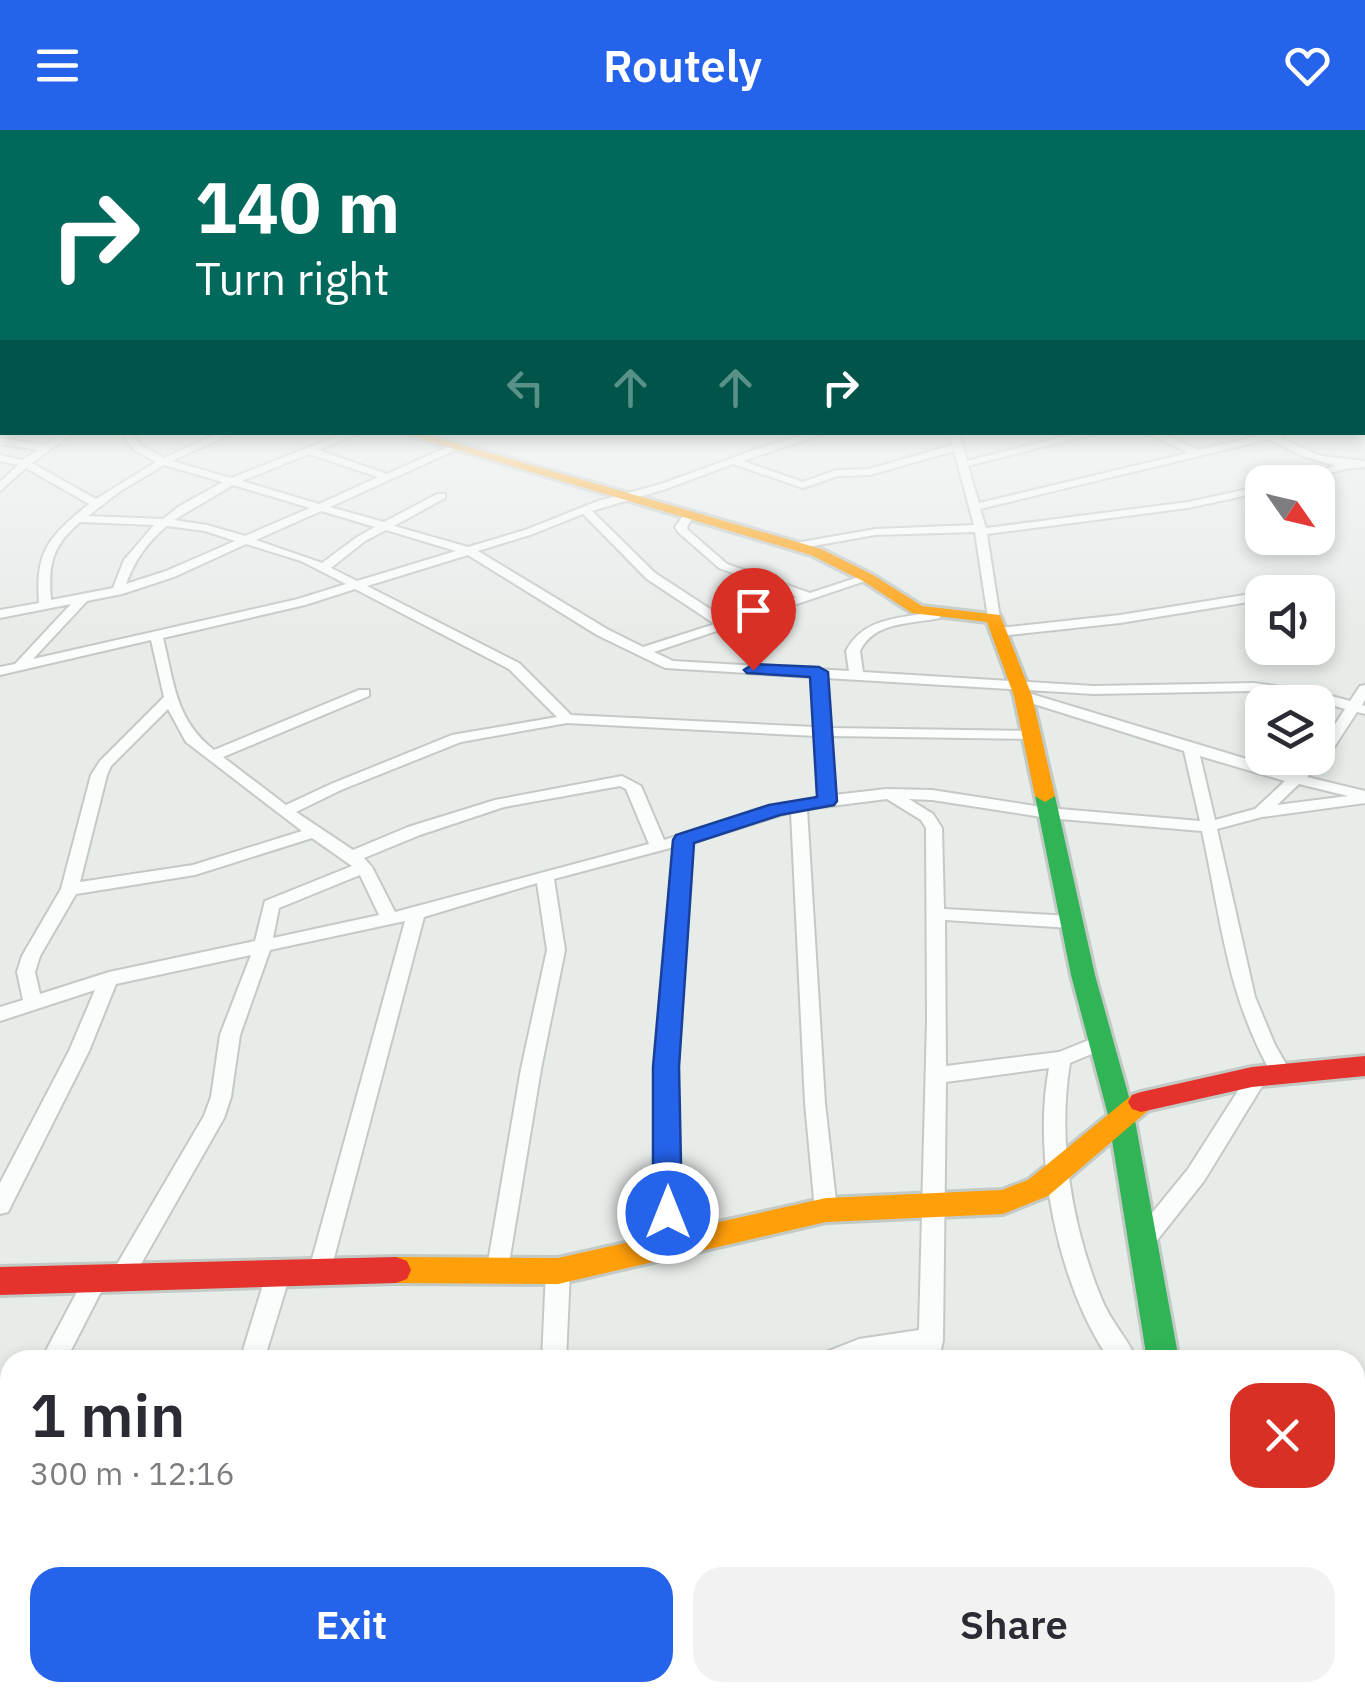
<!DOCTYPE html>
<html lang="en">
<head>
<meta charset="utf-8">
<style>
  body { margin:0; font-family:"IBM Plex Sans",sans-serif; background:#f2f2f3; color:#2b2b33; height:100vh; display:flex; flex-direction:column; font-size:38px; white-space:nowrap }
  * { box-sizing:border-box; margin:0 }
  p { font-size:32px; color:#7c7c81 }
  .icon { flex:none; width:55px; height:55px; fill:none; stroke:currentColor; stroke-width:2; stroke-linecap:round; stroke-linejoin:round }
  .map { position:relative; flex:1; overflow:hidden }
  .drawer { position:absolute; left:0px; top:1220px; width:1365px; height:352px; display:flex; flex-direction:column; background:#fff; border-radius:30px 30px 0 0; box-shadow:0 5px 15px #0003 }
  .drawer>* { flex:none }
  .hud { position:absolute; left:0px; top:0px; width:1365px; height:305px; box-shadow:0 5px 15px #0003; background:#00695c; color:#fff; overflow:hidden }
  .needle { width:65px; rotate:124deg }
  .tools { position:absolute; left:1245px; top:335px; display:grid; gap:20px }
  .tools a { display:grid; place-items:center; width:90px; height:90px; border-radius:20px; background:#fff; box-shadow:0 5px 15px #0003; font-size:50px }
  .pin { position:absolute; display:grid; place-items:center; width:85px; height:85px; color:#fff; margin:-102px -42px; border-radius:50% 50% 50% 0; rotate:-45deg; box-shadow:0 0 10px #0007 }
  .pin .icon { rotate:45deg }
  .me { position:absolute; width:110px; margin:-55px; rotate:0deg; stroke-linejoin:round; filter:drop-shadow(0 0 8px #0008) }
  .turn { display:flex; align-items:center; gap:35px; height:210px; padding:0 30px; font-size:45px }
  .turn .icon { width:130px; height:130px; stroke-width:2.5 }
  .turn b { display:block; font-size:70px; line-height:85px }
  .lanes { display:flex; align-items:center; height:95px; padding:0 30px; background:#0003; justify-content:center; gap:50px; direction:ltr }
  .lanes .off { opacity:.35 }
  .round { display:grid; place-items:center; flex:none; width:105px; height:105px; border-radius:30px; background:#f2f2f3 }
  .head { display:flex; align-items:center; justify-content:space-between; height:170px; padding:0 30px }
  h1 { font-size:60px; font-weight:600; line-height:75px }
  .button { display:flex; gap:20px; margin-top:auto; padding:20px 30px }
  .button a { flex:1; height:115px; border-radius:30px; background:#2563eb; color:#fff; font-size:40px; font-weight:600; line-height:115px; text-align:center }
  .button a+a { background:#f2f2f3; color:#2b2b33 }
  header { display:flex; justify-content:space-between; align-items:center; height:130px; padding:0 30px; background:#2563eb; color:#fff; font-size:45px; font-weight:600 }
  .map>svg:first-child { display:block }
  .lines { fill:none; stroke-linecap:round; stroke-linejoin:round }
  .street-casing { stroke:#c4c9c6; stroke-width:4 }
  .fast-casing { stroke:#c3cac6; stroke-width:6 }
  .slow-casing { stroke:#c3cac6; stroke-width:6 }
  .jam-casing { stroke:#c3cac6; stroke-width:6 }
  .street { fill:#fbfcfc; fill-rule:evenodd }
  .fast { fill:#30b455; fill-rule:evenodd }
  .slow { fill:#ff9f0a; fill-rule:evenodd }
  .jam { fill:#e5322d; fill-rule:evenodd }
  .route { fill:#2563eb; stroke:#184099; stroke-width:2.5 }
</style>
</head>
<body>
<header><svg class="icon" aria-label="menu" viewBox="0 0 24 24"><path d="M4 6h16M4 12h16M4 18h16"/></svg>Routely<svg class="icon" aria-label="heart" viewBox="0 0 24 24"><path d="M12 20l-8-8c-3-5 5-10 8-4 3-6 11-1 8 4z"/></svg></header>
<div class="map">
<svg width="1365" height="1571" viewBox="0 0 1365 1571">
  <rect width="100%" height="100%" fill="#e7ece9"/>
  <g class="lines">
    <g class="street-casing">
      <g id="street">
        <path d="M 63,302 L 74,302 L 32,333 L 96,369 L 156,332 L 133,319 L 122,302 L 131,302 L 140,315 L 164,328 L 221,302 L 235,302 L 172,331 L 231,348 L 348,302 L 362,302 L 318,320 L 387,344 L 452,315 L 458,315 L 458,319 L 330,377 L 384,392 L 437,364 L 445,364 L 445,368 L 394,396 L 468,417 L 525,400 L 598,371 L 661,354 L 754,320 L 813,302 L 829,302 L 743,331 L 803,352 L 837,340 L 869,339 L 953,315 L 949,302 L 959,302 L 967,331 L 1082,302 L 1100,302 L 968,336 L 979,373 L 1188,323 L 1146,302 L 1159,302 L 1198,320 L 1274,302 L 1292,302 L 1279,307 L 1321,326 L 1365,331 L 1365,337 C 1338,337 1312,352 1284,352 L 1285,350 L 1336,336 L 1303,326 L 1269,309 L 980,379 L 986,398 L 1188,372 L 1262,356 L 1262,362 L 1188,378 L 987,404 L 1000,488 L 994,492 L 988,488 L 975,402 L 875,405 L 796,419 L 790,416 L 796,413 L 875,399 L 974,395 L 954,321 L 870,345 L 838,346 L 803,358 L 733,334 L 669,358 L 592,381 L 655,443 L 727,490 L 797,467 L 719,438 L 678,402 L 675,397 L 685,383 L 694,385 L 687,397 L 688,400 L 727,434 L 810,463 L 868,444 L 874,448 L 654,522 L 673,531 L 849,541 L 846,521 C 864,486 902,489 936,481 L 940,482 L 940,488 C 912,494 874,491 860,521 L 863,542 L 1094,556 L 1254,553 L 1316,562 L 1350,571 L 1360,556 L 1365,555 L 1365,570 L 1362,575 L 1365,576 L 1365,584 L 1357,582 L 1329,625 L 1307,647 L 1365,661 L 1365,673 L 1262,687 L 1217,699 L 1255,867 L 1275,915 L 1290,941 L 1287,946 L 1280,949 L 1273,946 C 1227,867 1221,789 1202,701 L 1048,688 L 932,670 L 909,669 L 933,684 L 942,698 L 944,779 L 1071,786 L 1080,792 L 1071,798 L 945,790 L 946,936 L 1059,922 L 1099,906 L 1106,908 L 1109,913 L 1106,918 L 1070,933 C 1057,1010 1072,1098 1102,1170 C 1111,1192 1128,1209 1137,1230 L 1110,1230 C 1058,1157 1032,1026 1049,938 L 946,952 L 943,1210 L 939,1230 L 915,1230 L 916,1224 L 876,1230 L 823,1230 L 826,1222 L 859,1209 L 919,1200 L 927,890 L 926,698 L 921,690 L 887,669 L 807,679 L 825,973 L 837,1080 L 834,1087 L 826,1090 L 818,1087 L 815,1080 L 805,973 L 791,682 L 691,713 L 676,937 L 679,1119 L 676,1126 L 668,1129 L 660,1126 L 657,1119 L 656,937 L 674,717 L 554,749 L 565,820 L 541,939 L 507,1145 L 499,1148 L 491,1145 L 487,1138 L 521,939 L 547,820 L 537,753 L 424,787 L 329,1147 L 321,1150 L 313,1147 L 309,1140 L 405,791 L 270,820 L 240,905 L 231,967 L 224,988 L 129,1155 L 121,1159 L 113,1155 L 109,1148 L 204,986 L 211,967 L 220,905 L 251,825 L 116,854 L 89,921 L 8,1082 L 0,1084 L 0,1053 L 69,921 L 95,860 L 0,891 L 0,877 L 23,870 L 17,842 L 22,826 L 61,759 L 91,645 L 100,631 L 164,567 L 151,510 L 0,545 L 0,537 L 15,534 L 71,474 L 0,488 L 0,480 L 39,473 C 35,419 50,406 89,374 L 26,338 L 0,361 L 0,352 L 18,335 L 0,331 L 0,325 L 23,330 L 38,320 L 0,314 L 0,308 L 45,315 ZM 309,324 L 378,347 L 319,374 L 242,351 ZM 164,335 L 223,352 L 178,377 L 163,389 L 88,386 L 119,362 ZM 233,355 L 310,378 L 245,406 L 207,395 L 174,390 ZM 321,381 L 375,397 L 357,407 L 322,433 L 256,410 ZM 583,384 L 647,449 L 715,494 L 643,517 L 607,499 L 478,421 L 533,404 ZM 80,392 L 154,395 L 124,430 L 113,458 L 51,470 C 48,434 52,416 80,392 ZM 167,396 L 205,401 L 235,411 L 166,441 L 126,454 C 135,430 147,412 167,396 ZM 386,400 L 456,421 L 357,451 L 331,438 L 365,411 ZM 246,414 L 301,431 L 346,454 L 298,469 L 33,529 L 87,471 L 122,464 L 174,447 ZM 468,425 L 597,505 L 665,538 L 812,547 L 815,597 L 571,585 L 519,533 L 367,456 ZM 355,459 L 509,539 L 557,587 L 452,605 L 331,654 L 286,675 L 223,627 L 369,566 L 369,560 L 359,560 L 214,620 C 175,590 174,552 163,508 L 305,475 ZM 826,548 L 1094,564 L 1254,561 L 1315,570 L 1345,579 L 1318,620 L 1318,628 L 1310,628 L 1293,643 L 1028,563 L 1018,563 L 1018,569 L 1184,621 L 1200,691 L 1048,678 L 932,660 L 886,659 L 834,665 L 830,606 L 1030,609 L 1037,605 L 1030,601 L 830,598 ZM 168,579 L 186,612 L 302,701 L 193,735 L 80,752 L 107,645 L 111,636 ZM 567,593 L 816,606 L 819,668 L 770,677 L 664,710 L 641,656 L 622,646 L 495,670 L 408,697 L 353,720 L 296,682 L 341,660 L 461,612 ZM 1200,626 L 1285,651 L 1255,679 L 1215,690 ZM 1299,654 L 1348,666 L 1277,675 ZM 620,656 L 626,659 L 649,714 L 395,782 L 372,737 L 364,728 L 420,705 L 504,677 ZM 312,708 L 352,736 L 265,771 L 255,811 L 109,842 L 40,864 L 35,842 L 40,826 L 76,764 L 195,745 ZM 360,745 L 379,785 L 273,808 L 279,778 Z"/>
        <path d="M 1257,463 L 1262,466 L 1261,470 L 1120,493 L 999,506 L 993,502 L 999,498 L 1120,485 Z"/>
        <path d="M 1257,940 L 1264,942 L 1267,948 L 1204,1051 L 1151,1118 L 1143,1121 L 1135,1118 L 1132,1111 L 1135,1104 L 1188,1039 L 1250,942 Z"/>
        <path d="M 558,1131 L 566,1134 L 570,1141 L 566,1230 L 542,1230 L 546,1141 L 550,1134 Z"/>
        <path d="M 278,1135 L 286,1138 L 290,1145 L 264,1230 L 240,1230 L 266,1145 L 270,1138 Z"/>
        <path d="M 95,1139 L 103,1143 L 107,1150 L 66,1230 L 41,1230 L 87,1143 Z"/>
        <path d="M 1355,1253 L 1365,1255 L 1365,1279 L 1355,1277 Z"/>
        <path d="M 10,1301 L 10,1342 L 0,1347 L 0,1306 Z"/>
        <path d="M 10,1365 L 10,1393 L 0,1395 L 0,1367 Z"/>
        <path d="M 135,1562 L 183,1562 L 179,1571 L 132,1571 Z"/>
        <path d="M 234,1562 L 264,1562 L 265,1571 L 235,1571 Z"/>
        <path d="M 807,1562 L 837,1562 L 835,1571 L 805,1571 Z"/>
        <path d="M 947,1562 L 978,1562 L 981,1571 L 951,1571 Z"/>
      </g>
    </g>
    <g class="fast-casing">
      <path id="fast" d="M 1045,660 L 1055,666 L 1095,845 L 1134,985 L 1179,1230 L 1147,1230 L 1108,985 L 1071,845 L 1035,666 Z"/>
    </g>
    <g class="slow-casing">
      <g id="slow">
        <path d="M 397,302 L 418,302 L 821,419 L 873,445 L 922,476 L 1000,485 L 1032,566 L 1055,666 L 1045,672 L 1035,666 L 1014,566 L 987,492 L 912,483 L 863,451 L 811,425 Z"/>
        <path d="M 1141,962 L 1150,965 L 1154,972 L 1150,979 L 1048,1066 L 1003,1084 L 826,1092 L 558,1154 L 396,1153 L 385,1149 L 381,1140 L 385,1131 L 396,1127 L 558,1128 L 826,1068 L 1002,1060 L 1028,1050 L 1132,965 Z"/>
      </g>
    </g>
    <g class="jam-casing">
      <g id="jam">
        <path d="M 1365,926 L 1365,946 L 1252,957 L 1141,982 L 1132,979 L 1128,972 L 1132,965 L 1141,962 L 1252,937 Z"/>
        <path d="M 396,1127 L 407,1131 L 411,1140 L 407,1149 L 396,1153 L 0,1165 L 0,1137 Z"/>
        <path d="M 1193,1562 L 1232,1562 L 1233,1571 L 1193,1571 Z"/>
      </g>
    </g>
    <use href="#street" class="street"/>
    <use href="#fast" class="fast"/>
    <use href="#slow" class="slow"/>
    <use href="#jam" class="jam"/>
  </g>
  <linearGradient id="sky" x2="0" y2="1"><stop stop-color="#8fc2e2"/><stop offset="0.57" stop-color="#f4f6f5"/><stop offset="1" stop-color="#f4f6f5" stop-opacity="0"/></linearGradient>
  <rect width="1365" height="506" fill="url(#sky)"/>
  <path class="route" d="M 753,534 L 819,537 L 828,542 L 837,671 L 834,675 L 780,685 L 694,713 L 679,937 L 682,1083 L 678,1092 L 668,1095 L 657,1092 L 653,1083 L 653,937 L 673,710 L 676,705 L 769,675 L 817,667 L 810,547 L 747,543 L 744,540 Z"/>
</svg>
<div class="tools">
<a><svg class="needle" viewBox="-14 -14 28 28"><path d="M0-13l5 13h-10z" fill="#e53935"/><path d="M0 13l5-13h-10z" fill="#7c7c81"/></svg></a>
<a><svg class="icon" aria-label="sound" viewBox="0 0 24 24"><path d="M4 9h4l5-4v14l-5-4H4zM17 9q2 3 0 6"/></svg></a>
<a><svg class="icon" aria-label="layers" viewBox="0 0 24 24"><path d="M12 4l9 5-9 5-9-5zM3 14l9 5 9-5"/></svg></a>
</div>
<div class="pin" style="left:753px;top:540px;background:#d93025"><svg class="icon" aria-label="arrive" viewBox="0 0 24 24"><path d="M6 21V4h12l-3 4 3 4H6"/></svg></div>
<svg class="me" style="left:668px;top:1083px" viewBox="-20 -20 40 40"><circle r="17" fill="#2563eb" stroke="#fff" stroke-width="3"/><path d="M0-11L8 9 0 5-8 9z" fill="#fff"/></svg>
<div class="hud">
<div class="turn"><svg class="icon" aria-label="right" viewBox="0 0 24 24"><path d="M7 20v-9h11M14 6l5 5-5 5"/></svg><div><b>140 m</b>Turn right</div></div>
<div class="lanes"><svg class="icon off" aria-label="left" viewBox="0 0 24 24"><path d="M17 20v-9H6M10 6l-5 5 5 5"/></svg><svg class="icon off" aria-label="ahead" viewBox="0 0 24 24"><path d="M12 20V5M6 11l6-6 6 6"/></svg><svg class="icon off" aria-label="ahead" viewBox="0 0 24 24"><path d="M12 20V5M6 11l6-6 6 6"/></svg><svg class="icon" aria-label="right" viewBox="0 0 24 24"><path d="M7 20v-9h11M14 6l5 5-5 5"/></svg></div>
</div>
<section class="drawer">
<div class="head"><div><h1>1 min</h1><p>300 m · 12:16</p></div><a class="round" style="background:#d93025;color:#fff"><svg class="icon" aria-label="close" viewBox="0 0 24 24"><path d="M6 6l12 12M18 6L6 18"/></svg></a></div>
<div class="button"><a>Exit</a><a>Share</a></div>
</section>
</div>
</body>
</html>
